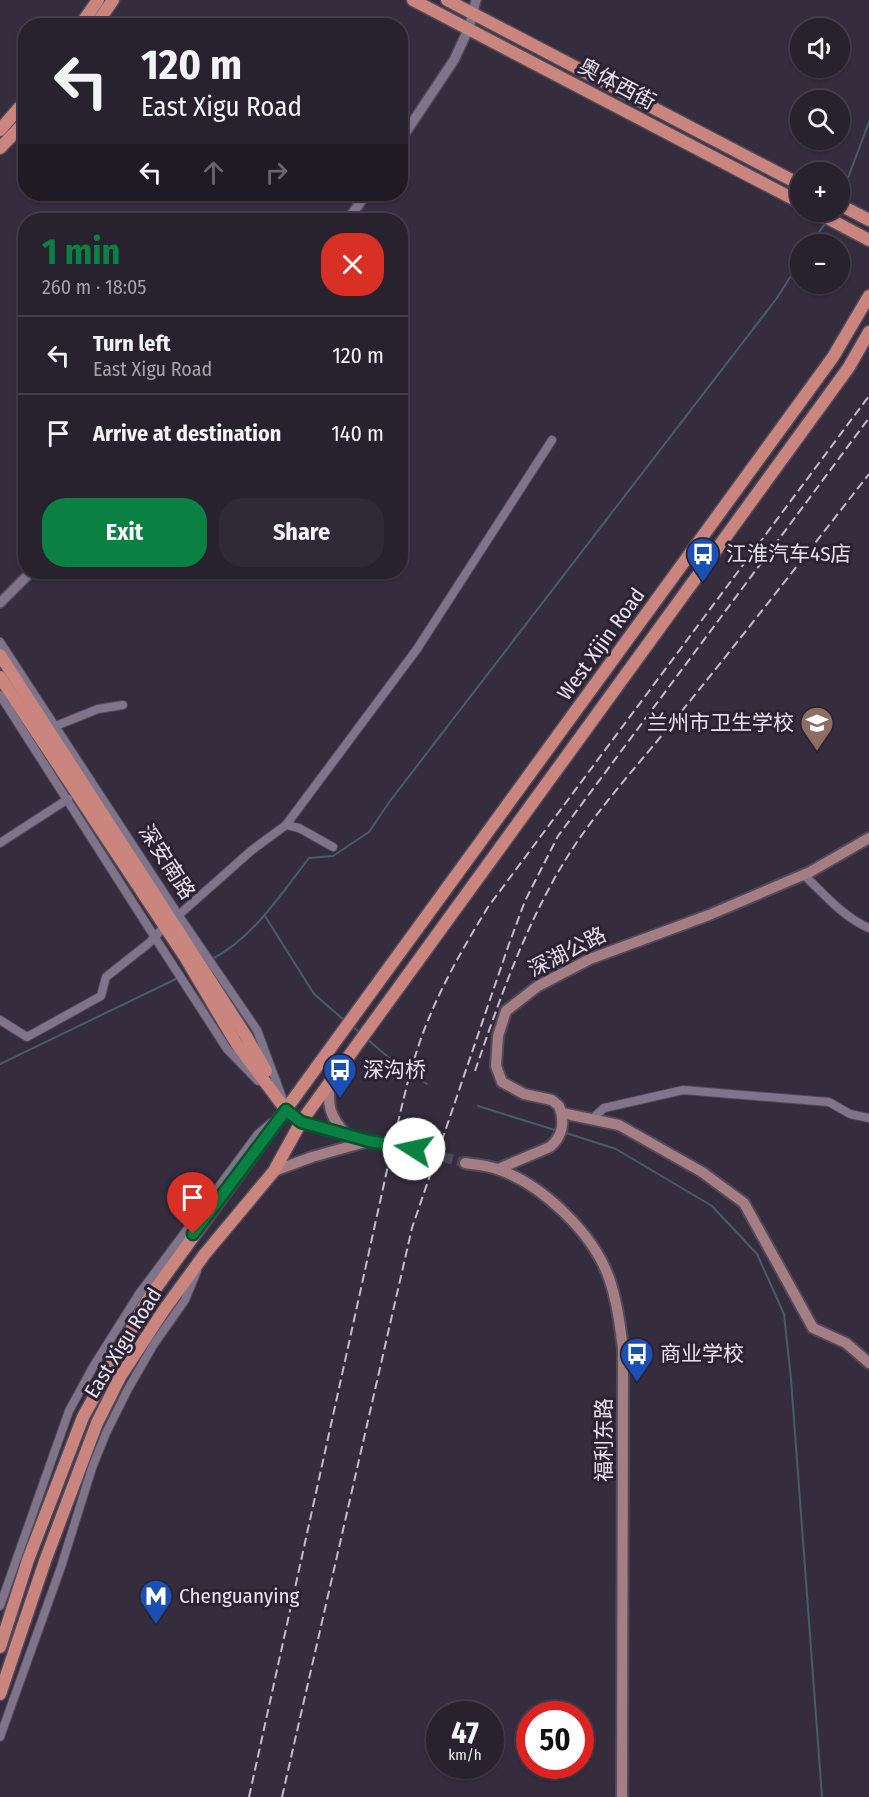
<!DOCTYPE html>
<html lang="en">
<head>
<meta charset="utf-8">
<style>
  body { margin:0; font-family:"Fira Sans Condensed","Noto Sans SC",sans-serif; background:#302936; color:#f1f3f6; height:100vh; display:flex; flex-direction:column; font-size:22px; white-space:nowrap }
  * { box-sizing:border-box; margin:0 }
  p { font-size:20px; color:#a5a3aa }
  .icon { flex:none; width:33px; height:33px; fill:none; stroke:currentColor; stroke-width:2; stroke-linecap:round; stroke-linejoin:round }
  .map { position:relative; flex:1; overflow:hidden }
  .side { position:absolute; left:18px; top:213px; width:390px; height:366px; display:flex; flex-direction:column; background:#28212e; border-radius:24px; box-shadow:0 2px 4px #0004,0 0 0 2px #443e4a }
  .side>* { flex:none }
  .guide { position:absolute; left:18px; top:18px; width:390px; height:183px; border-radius:24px; box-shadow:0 2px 4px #0004,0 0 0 2px #443e4a; background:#28212e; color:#f1f3f6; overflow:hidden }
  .buttons { position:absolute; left:790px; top:18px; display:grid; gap:12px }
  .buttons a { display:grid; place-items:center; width:60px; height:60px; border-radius:50%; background:#28212e; box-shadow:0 2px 4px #0004,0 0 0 2px #443e4a; font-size:30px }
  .speed { position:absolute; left:426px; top:1701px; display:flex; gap:12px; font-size:30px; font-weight:700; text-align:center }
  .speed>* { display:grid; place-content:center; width:78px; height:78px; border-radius:50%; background:#28212e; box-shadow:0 2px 4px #0004,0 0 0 2px #443e4a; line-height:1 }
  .speed small { font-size:15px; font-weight:400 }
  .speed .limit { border:9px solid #d22; background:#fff; color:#111 }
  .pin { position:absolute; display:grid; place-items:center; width:51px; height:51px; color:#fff; margin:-62px -26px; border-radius:50% 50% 50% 0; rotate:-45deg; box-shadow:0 0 6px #0007 }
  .pin .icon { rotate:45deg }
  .me { position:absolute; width:66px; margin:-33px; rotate:280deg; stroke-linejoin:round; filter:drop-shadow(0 0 4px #0008) }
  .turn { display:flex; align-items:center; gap:21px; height:126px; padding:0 24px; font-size:27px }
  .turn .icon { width:78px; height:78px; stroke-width:2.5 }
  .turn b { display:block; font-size:42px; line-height:51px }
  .lanes { display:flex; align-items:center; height:57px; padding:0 24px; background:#0003; justify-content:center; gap:30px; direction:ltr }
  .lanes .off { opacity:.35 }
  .round { display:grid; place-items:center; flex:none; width:63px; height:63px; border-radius:24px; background:#302936 }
  .summary { display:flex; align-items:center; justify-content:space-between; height:102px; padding:0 24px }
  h1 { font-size:36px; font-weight:700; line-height:45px; color:#0b8043 }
  .primary-button { display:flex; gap:12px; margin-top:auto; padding:12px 24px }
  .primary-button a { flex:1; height:69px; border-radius:24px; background:#0b8043; color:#fff; font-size:24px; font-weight:700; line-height:69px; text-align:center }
  .primary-button a+a { background:#302936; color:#f1f3f6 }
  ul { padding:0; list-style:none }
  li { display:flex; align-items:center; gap:18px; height:78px; padding:0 24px; border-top:2px solid #443e4a }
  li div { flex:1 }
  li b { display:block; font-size:22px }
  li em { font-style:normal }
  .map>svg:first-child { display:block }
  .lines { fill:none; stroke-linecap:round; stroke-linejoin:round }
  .stream { stroke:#465e67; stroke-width:2 }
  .secondary-tunnel { stroke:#504758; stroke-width:10; stroke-dasharray:10 5; stroke-linecap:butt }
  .minor-casing { stroke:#524a59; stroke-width:10 }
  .tertiary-casing { stroke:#524a59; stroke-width:12 }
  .secondary-casing { stroke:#524a59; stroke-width:14 }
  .primary-casing { stroke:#524a59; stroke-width:15 }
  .minor { stroke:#7f748a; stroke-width:8 }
  .tertiary { stroke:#7f748a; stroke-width:9 }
  .secondary { stroke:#a57d84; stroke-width:10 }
  .primary { stroke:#cb857f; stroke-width:12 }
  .rail { stroke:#c3bcca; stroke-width:2; stroke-dasharray:9 4.5; stroke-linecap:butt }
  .minor-bridge-casing { stroke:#524a59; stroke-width:10; stroke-linecap:butt }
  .minor-bridge { stroke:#7f748a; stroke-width:8 }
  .route-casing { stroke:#07532c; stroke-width:15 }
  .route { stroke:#0b8043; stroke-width:10 }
  .labels { text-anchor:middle; stroke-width:6; stroke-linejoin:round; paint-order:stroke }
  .street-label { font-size:21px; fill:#e8e2ee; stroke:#2b2234 }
  .poi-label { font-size:21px; fill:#e8e2ee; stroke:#2b2234; text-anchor:start }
</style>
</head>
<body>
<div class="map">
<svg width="869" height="1797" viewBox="0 0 869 1797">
  <rect width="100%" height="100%" fill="#352c3e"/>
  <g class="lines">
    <g class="stream">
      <path d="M 840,199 L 869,122"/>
      <path d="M 811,244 L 826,222"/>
      <path d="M 265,916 L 314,994 L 344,1020"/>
      <path d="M 212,959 C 253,938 281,894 309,858 L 333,856 L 369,832 L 390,801 L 777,298 L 801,260"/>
      <path d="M 351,1025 L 360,1033"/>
      <path d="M 367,1039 L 394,1062 L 427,1084"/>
      <path d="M 0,1064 L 178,978"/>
      <path d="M 478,1106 L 558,1131"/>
      <path d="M 563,1132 L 616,1149 L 712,1206 L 757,1254 L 784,1314 L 791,1379 L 822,1797"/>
    </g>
    <path class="secondary-tunnel" d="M 414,1149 L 465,1163"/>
    <g class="minor-casing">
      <g id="minor">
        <path d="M 0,642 L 179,916 L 257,1030 L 283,1100"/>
        <path d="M 0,695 L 172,964"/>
        <path d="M 53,727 L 98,709 L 123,705"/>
        <path d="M 286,825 L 299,828 L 333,847"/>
        <path d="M 0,843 L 68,799"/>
        <path d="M 804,875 C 823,893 844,918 869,928"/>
        <path d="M 0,1020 L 27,1037 L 101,996 L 106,977 L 149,943 L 155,936 L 252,850 L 286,825 L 417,649 L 552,440"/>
        <path d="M 227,1049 L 258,1081"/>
        <path d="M 592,1119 L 604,1108 L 683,1090 L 829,1102 L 850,1114 L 869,1118"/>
        <path d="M 0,1606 L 69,1411 L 93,1367 L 139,1294 L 258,1134 L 272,1122"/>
        <path d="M 0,1737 L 61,1567 L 92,1468 L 106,1433 L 128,1389 L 154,1344 L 185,1300 L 197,1271"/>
      </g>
    </g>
    <g class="tertiary-casing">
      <g id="tertiary">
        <path d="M 400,141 L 454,60 L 469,28 L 476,0"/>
        <path d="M 348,220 L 366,194"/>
        <path d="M 0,603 L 31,572"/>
      </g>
    </g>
    <g class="secondary-casing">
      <g id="secondary">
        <path d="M 331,1082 C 326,1103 330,1117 345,1133"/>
        <path d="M 562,1113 L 619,1125 L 702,1172 L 744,1203 L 813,1328 L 846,1343 L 869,1363"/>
        <path d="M 301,1122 L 369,1141 L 414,1149"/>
        <path d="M 465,1163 C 476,1165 487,1165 497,1169 C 542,1184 593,1233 609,1278 C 617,1301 620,1325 623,1349 L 622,1797"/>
        <path d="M 498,1169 L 550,1147 C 563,1136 565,1121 559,1106 L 552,1100 L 524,1094 L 502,1082 L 496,1066 L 498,1036 L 506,1011 L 538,986 L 590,959 L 709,915 L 810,872 L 869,838"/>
        <path d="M 274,1171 L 312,1157 L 369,1141"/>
      </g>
    </g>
    <g class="primary-casing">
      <g id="primary">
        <path d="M 413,0 L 801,203"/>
        <path d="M 447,0 L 801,185"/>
        <path d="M 80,26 L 98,0"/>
        <path d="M 95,26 L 113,0"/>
        <path d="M 0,130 L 26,100"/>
        <path d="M 0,148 L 26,121"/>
        <path d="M 840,205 L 869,220"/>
        <path d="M 816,212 L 869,240"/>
        <path d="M 0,655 L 246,1036 L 266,1071"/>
        <path d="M 0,677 L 185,957 L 236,1043 L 286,1110 L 301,1122"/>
        <path d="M 0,1647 L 28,1560 L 83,1417 L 148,1299 L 833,357 L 869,296"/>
        <path d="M 0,1694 L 45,1561 L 97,1423 L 120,1377 L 164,1310 L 204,1255 L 274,1171 L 301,1122 L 849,367 L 869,332"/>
      </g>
    </g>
    <use href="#minor" class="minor"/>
    <use href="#tertiary" class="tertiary"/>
    <use href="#secondary" class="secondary"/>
    <use href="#primary" class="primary"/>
    <g class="rail">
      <path d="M 475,1071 C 497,1007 519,943 552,883 C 585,822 629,776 672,723 C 739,641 804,557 869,474"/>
      <path d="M 249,1797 L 391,1152 C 402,1107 411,1060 429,1018 C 445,979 466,943 488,907 L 869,396"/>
      <path d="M 282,1797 L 412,1228 L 509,944 L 525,901 L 558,836 L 869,418"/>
    </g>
    <g class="minor-bridge-casing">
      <path id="minor-bridge" d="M 172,964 L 227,1049"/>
    </g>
    <use href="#minor-bridge" class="minor-bridge"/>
  </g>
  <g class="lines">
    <g class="route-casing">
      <path id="route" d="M 193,1234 L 286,1110 L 301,1122 L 369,1141 L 414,1149"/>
    </g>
    <use href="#route" class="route"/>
  </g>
  <defs>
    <g id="bus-pin" transform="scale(1.725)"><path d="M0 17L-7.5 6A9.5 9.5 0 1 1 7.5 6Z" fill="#1a4fb4" stroke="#2b2234"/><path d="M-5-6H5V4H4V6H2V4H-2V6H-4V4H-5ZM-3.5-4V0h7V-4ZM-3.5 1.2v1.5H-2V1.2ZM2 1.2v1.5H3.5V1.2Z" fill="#fff"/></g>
    <g id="university-pin" transform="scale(1.725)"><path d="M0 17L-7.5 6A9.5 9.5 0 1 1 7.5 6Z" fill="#8d6e63" stroke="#2b2234"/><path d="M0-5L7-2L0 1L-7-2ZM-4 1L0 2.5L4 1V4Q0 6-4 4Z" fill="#fff"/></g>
    <g id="metro-pin" transform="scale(1.725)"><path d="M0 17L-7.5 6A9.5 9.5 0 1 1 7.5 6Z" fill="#1a4fb4" stroke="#2b2234"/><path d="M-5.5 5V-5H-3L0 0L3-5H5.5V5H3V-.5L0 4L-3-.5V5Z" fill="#fff"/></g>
  </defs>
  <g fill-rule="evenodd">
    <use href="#bus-pin" x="703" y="554"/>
    <use href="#university-pin" x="817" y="723"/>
    <use href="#bus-pin" x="340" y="1070"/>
    <use href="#bus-pin" x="637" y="1354"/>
    <use href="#metro-pin" x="156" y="1596"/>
  </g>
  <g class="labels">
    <g class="street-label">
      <text transform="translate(617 84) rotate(28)" y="7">奥体西街</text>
      <text transform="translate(601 644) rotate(-54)" y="7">West Xijin Road</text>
      <text transform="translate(167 862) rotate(57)" y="7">深安南路</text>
      <text transform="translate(567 952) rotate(-27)" y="7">深湖公路</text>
      <text transform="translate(123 1343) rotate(-58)" y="7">East Xigu Road</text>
      <text transform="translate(604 1440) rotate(-90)" y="7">福利东路</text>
    </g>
    <g class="poi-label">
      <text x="726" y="561">江淮汽车4S店</text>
      <text x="794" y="730" text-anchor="end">兰州市卫生学校</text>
      <text x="363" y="1077">深沟桥</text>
      <text x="660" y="1361">商业学校</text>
      <text x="179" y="1603">Chenguanying</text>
    </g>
  </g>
</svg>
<div class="buttons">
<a><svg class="icon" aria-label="sound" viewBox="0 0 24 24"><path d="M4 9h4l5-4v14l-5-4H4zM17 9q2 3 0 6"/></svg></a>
<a><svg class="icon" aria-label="search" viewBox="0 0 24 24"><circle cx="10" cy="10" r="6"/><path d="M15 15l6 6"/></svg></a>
<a>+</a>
<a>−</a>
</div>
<div class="speed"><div>47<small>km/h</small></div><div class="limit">50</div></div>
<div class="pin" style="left:193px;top:1234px;background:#d93025"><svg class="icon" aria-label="arrive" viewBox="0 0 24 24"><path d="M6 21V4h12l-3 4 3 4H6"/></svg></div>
<svg class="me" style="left:414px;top:1149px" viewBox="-20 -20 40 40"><circle r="19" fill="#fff"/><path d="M0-13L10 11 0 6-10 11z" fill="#0b8043"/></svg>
<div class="guide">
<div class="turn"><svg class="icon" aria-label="left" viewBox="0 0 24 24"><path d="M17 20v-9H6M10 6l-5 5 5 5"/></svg><div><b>120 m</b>East Xigu Road</div></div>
<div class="lanes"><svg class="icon" aria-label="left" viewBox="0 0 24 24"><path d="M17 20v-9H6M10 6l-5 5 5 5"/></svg><svg class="icon off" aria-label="ahead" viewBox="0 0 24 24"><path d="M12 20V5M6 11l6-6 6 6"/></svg><svg class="icon off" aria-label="right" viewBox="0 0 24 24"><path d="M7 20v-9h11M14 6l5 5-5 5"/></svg></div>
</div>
<section class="side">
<div class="summary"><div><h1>1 min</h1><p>260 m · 18:05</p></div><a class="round" style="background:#d93025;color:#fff"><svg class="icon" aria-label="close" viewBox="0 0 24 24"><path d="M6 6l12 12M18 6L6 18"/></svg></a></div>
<ul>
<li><svg class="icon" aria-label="left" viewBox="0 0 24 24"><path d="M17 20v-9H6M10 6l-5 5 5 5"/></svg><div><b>Turn left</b><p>East Xigu Road</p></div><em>120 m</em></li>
<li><svg class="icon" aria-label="arrive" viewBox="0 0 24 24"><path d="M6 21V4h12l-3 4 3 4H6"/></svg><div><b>Arrive at destination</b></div><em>140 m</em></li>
</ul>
<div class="primary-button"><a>Exit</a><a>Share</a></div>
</section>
</div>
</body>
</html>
